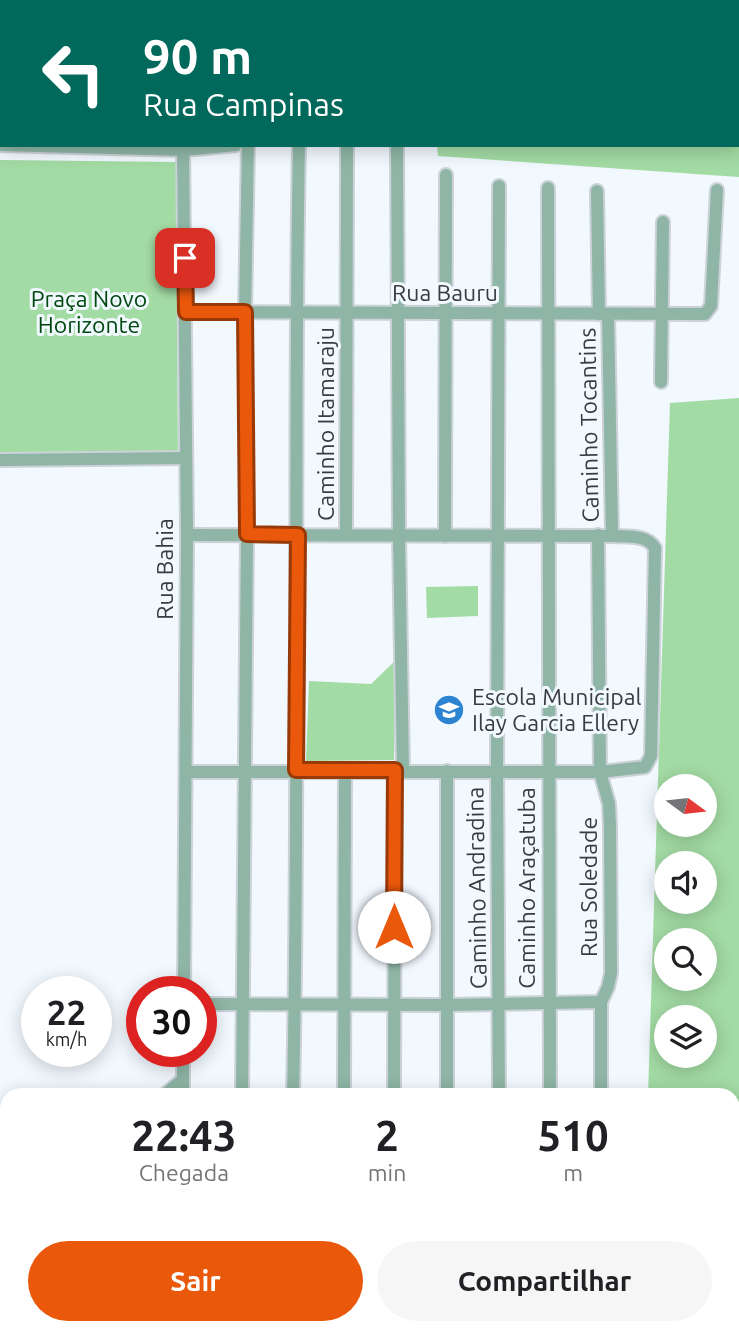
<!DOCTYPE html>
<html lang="pt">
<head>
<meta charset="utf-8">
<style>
  body { margin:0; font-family:Ubuntu,sans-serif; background:#f6f6f6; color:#202124; height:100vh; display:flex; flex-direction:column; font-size:26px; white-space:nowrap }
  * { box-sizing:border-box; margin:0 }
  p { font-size:23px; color:#757577 }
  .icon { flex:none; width:38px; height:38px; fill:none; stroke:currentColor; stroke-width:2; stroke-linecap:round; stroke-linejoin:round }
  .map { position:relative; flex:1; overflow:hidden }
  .drawer { position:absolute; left:0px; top:1088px; width:740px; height:247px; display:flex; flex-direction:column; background:#fff; border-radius:21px 21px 0 0; box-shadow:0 4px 18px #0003 }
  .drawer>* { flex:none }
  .guide { position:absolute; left:0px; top:0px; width:740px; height:147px; box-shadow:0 4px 18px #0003; background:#00695c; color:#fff; overflow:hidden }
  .needle { width:46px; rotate:105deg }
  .buttons { position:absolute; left:654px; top:774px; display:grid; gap:14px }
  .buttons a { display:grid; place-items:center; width:63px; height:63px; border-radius:50%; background:#fff; box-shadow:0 4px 18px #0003; font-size:35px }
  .speed { position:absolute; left:21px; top:976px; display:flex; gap:14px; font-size:35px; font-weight:700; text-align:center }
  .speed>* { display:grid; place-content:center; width:91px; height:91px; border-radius:50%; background:#fff; box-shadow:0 4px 18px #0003; line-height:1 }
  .speed small { font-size:18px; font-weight:400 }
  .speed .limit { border:10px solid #d22; background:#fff; color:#111 }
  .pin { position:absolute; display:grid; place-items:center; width:60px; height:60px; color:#fff; margin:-30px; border-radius:14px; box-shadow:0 4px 10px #0006 }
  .me { position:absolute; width:77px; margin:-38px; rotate:0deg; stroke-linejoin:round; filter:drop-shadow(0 0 5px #0008) }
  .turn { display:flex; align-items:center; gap:24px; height:147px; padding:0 28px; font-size:32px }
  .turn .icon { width:91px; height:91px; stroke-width:2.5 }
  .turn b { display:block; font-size:49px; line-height:60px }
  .eta { display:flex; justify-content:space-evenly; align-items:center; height:119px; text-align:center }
  .eta b { font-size:42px; font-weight:600; line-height:49px }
  .action { display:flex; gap:14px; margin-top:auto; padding:14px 28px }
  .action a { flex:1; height:80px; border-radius:42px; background:#ea580c; color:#fff; font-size:28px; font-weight:600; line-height:80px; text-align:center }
  .action a+a { background:#f6f6f6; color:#202124 }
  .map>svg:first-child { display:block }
  .green { fill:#a3dba4; fill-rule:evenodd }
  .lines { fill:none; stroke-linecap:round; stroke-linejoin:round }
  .river { stroke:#80f5fb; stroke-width:21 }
  .minor-casing { stroke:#ccd2d8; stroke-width:16 }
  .highway-casing { stroke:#ccd2d8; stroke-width:21 }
  .minor { stroke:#8eb5a5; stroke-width:12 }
  .highway { stroke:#11654d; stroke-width:18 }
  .route-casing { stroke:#983908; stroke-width:18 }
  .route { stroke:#ea580c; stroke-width:12 }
  .labels { text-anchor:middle; stroke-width:6; stroke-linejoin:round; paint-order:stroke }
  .street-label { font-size:23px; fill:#383c3f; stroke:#f1f8fe }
  .park-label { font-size:23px; fill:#01480e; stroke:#f1f8fe }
  .poi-label { font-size:23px; fill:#383c3f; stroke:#f1f8fe; text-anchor:start }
</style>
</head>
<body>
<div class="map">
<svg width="739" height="1334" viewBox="0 0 739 1334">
  <rect width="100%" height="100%" fill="#f1f8fe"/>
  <g class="green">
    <path d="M 548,0 L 739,0 L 739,177 L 438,156 L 437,145 L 738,145 L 738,2 L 543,2 Z"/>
    <path d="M 0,160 L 176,162 L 178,462 L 0,466 Z"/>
    <path d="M 739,398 L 739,1217 L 733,1217 L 733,1096 L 648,1095 L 670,403 ZM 667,786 L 705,786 L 705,824 L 667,824 ZM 667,863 L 705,863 L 705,901 L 667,901 ZM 667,940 L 705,940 L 705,978 L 667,978 ZM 667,1017 L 705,1017 L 705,1055 L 667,1055 Z"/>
    <path d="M 478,586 L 478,616 L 427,618 L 426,587 Z"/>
    <path d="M 396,660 L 394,760 L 306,761 L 309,681 L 371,684 Z"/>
  </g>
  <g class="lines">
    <g class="river">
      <path d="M 115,2 L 118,0"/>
      <path d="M 0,95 L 2,94"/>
    </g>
    <g class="minor-casing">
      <g id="minor">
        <path d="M 157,0 L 158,2"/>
        <path d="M 199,2 L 200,0"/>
        <path d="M 299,2 L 299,0"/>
        <path d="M 368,2 L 369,0"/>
        <path d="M 0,145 L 184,150 L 236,145"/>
        <path d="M 183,145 L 187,535 L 184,992"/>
        <path d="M 397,145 L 399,536 L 403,770"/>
        <path d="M 499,186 L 497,771 L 499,1096"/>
        <path d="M 548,188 L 550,1096"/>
        <path d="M 597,191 L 599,314"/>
        <path d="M 186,312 L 705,314 L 711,306 L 717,190"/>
        <path d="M 608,314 L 612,536"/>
        <path d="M 661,382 L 663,222"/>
        <path d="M 0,460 L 186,458"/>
        <path d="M 346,535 L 347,145"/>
        <path d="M 598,535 L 600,772 L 609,804 L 610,826 L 611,973 L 608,987 L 601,1002 L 601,1096"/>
        <path d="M 445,536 L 446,175"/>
        <path d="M 447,771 L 447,1096"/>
        <path d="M 186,772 L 600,772 L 645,767 L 651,756 L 655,548 C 647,534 627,537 612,536 L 187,535"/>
        <path d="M 201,1004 L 448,1005 L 601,1002"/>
        <path d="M 163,1096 L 182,1080"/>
        <path d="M 183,1096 L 183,1052"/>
        <path d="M 242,1096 L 247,534 L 245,312 L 248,145"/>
        <path d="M 293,1096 C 300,779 293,462 299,145"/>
        <path d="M 344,1096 L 345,770"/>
        <path d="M 394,1096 L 395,770"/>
      </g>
    </g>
    <g class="highway-casing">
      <g id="highway">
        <path d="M 0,1237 L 7,1237"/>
        <path d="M 733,1240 L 739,1240"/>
        <path d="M 0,1256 L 7,1256"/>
        <path d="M 733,1259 L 739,1259"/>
      </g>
    </g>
    <use href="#minor" class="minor"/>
    <use href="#highway" class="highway"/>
  </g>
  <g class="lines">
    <g class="route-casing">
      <path id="route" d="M 185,258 L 186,312 L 245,312 L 247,534 L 298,535 L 296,770 L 395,770 L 394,927"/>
    </g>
    <use href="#route" class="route"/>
  </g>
  <defs>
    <g id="school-disc" transform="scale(1.575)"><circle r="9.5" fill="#2c83d1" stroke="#f1f8fe"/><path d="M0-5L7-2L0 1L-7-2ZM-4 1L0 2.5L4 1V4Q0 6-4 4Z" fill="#fff"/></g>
  </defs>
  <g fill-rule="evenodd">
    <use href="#school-disc" x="449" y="710"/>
  </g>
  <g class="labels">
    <g class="street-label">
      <text x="445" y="301">Rua Bauru</text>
      <text transform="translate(326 424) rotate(-90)" y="8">Caminho Itamaraju</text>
      <text transform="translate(589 425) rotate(-91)" y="8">Caminho Tocantins</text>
      <text transform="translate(165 569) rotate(-90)" y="8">Rua Bahia</text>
      <text transform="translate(589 887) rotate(-90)" y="8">Rua Soledade</text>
      <text transform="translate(477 888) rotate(-91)" y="8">Caminho Andradina</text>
      <text transform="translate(527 888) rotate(-90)" y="8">Caminho Araçatuba</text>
    </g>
    <g class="park-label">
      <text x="89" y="307">Praça Novo<tspan x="89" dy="26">Horizonte</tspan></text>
    </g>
    <g class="poi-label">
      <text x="472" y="705">Escola Municipal<tspan x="472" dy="26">Ilay Garcia Ellery</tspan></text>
    </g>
  </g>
</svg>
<div class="buttons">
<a><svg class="needle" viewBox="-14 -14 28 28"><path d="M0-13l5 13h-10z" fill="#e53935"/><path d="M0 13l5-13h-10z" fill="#757577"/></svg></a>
<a><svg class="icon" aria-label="sound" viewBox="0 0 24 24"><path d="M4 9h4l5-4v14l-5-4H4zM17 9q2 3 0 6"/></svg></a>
<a><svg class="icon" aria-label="search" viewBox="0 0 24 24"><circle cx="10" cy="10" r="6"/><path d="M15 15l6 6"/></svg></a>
<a><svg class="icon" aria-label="layers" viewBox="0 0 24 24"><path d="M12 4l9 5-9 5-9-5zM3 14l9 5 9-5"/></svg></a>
</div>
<div class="speed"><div>22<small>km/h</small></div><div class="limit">30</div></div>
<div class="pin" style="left:185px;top:258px;background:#d93025"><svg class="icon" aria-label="arrive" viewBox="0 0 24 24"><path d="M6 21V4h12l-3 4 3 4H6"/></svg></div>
<svg class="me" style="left:394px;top:927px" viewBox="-20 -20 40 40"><circle r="19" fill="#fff"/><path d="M0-13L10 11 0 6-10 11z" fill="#ea580c"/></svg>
<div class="guide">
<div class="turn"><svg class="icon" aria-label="left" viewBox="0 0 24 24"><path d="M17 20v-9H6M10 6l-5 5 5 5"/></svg><div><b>90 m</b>Rua Campinas</div></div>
</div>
<section class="drawer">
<div class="eta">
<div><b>22:43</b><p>Chegada</p></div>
<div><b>2</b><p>min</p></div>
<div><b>510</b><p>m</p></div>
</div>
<div class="action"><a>Sair</a><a>Compartilhar</a></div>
</section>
</div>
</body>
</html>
